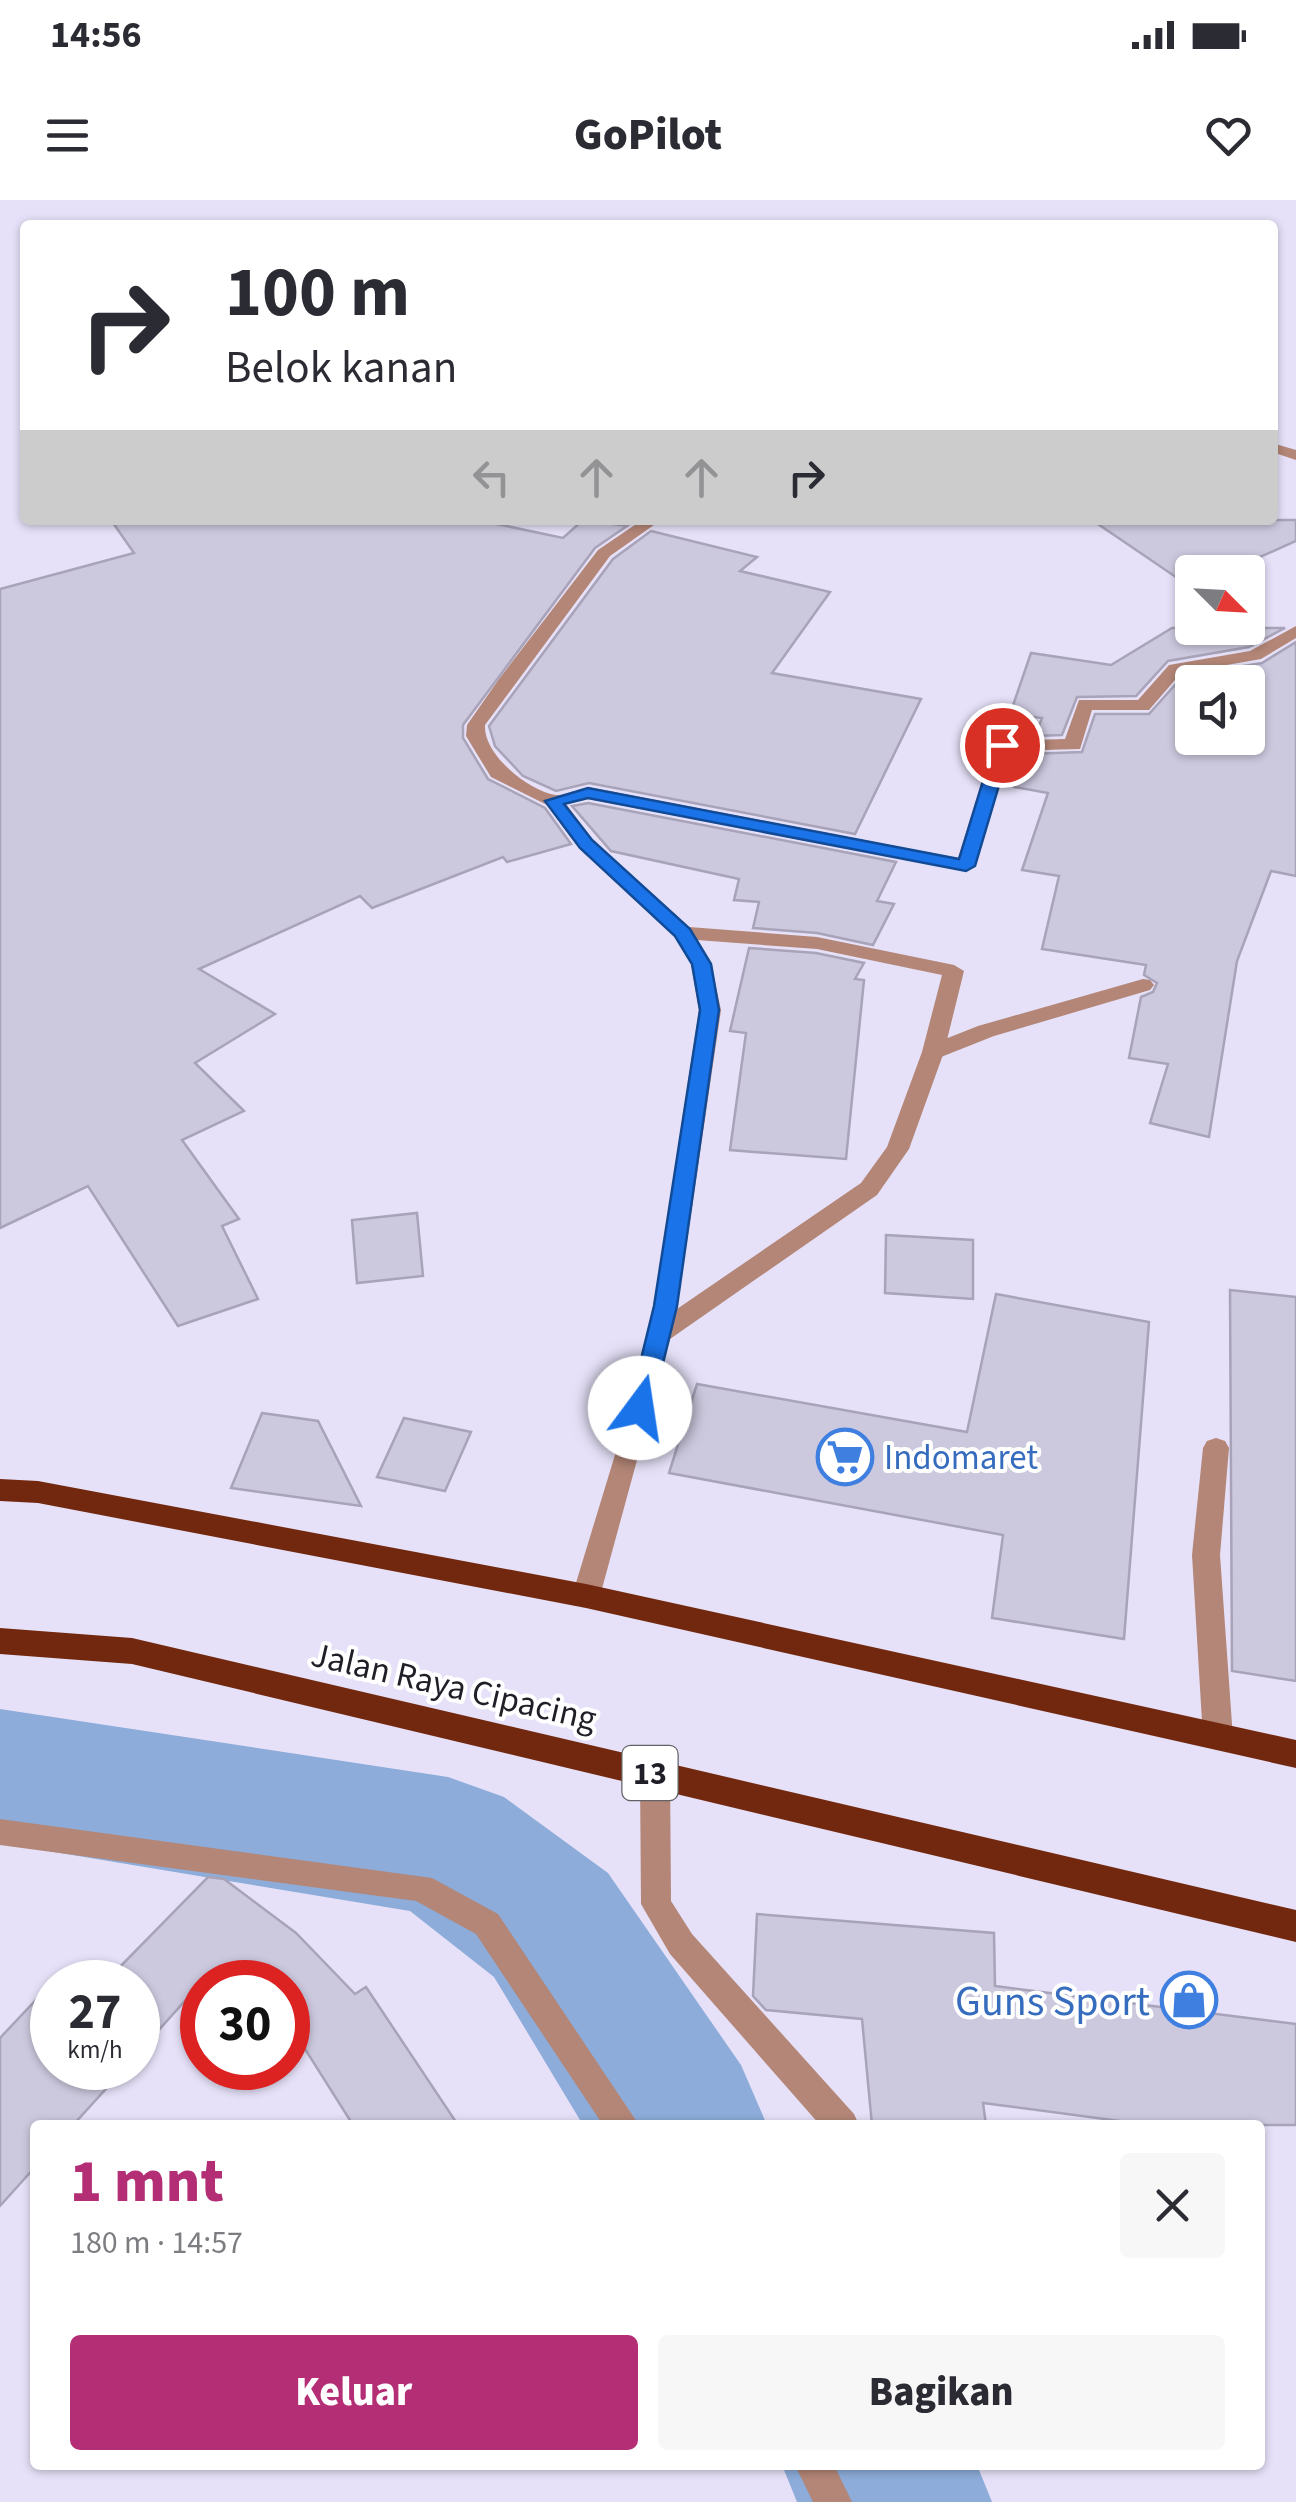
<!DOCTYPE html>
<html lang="id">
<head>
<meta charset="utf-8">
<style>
  body { margin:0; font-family:"Source Sans 3",sans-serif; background:#f7f7f7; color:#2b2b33; height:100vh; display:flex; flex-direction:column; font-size:38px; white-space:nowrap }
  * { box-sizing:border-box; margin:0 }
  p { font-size:32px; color:#7c7c81 }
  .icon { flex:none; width:55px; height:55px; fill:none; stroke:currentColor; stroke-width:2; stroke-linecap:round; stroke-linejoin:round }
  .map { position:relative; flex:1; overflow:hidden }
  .panel { position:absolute; left:30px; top:1920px; width:1235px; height:350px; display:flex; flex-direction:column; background:#fff; border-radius:10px; box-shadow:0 2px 8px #0004 }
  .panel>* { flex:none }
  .top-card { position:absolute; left:20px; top:20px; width:1258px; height:305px; border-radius:10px; box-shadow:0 2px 8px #0004; background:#fff; color:#2b2b33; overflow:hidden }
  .needle { width:65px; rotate:114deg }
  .tools { position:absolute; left:1175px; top:355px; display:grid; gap:20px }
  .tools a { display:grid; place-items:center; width:90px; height:90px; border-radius:10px; background:#fff; box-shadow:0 2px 8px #0004; font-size:50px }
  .speed { position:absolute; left:30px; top:1760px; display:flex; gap:20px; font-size:50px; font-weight:700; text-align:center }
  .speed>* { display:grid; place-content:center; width:130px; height:130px; border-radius:50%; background:#fff; box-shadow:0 2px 8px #0004; line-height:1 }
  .speed small { font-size:25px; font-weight:400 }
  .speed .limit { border:15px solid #d22; background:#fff; color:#111 }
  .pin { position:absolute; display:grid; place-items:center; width:85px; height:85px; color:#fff; margin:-42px; border:5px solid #fff; border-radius:50%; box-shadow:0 2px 10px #0007 }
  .me { position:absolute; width:110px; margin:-55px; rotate:14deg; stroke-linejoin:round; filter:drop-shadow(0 0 8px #0008) }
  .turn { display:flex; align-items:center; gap:35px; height:210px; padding:0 40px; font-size:45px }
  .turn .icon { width:130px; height:130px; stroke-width:2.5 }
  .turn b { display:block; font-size:70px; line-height:85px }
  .lanes { display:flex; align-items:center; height:95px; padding:0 40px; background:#0003; justify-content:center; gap:50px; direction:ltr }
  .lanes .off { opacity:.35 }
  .round { display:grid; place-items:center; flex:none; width:105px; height:105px; border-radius:10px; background:#f7f7f7 }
  .summary { display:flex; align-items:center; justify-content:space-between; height:170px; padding:0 40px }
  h1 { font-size:60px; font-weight:800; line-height:75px; color:#b32e74 }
  .button { display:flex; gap:20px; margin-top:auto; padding:20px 40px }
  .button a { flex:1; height:115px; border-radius:10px; background:#b32e74; color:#fff; font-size:40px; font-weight:800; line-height:115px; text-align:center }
  .button a+a { background:#f7f7f7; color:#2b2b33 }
  .status { display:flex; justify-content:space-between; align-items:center; height:70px; padding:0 50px; background:#fff; direction:ltr }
  .status svg { height:28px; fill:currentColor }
  header { display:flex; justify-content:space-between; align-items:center; height:130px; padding:0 40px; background:#fff; font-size:45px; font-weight:800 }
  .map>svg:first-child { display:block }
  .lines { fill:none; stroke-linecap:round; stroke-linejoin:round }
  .river { fill:#8dacd9; fill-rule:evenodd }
  .building { fill:#ccc8de; stroke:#a8a3b8; stroke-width:2.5; fill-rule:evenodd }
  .service { fill:#b38677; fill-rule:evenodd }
  .minor { fill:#b38677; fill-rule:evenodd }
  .trunk { fill:#71280e; fill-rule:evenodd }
  .route { fill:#1a73e8; stroke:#114b97; stroke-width:2.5 }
  .labels { text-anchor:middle; stroke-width:8; stroke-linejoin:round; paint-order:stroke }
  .shield { fill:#fff; stroke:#636267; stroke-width:2.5 }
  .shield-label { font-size:32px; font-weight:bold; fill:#201e26 }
  .shop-label { font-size:35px; fill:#366cbe; stroke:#fff; text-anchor:start }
  .street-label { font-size:35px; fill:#201e26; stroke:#fff }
  .near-shop-label { font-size:42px; fill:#366cbe; stroke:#fff; text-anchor:end }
</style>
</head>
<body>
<div class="status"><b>14:56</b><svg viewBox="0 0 49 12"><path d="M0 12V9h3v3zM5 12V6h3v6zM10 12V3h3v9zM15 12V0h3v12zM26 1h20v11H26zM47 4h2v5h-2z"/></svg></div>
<header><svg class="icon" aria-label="menu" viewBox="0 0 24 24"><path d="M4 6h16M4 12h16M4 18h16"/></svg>GoPilot<svg class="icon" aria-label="heart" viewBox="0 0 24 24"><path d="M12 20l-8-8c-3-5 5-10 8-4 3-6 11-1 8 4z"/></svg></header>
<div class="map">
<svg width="1296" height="2302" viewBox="0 0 1296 2302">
  <rect width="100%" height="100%" fill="#e6e1f8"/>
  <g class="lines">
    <g class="river">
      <path d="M 0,1509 L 448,1577 L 504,1597 L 608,1673 L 741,1865 L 767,1925 L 583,1925 L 494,1777 L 410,1711 L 0,1643 Z"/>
      <path d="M 782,2265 L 977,2265 L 992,2302 L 797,2302 Z"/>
    </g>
  </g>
  <g class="building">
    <path d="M 111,320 L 478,320 L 563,338 L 583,320 L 627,326 L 595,348 L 463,525 L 463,538 L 488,579 L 545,608 L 571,644 L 507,662 L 503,657 L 372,708 L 360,696 L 199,769 L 275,814 L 195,863 L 244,911 L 182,940 L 239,1019 L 222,1026 L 258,1099 L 178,1126 L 88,986 L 0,1028 L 0,389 L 134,353 Z"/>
    <path d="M 1092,320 L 1296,320 L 1296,341 L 1226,372 L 1192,372 L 1192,388 Z"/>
    <path d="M 651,331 L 757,357 L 740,371 L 830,392 L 772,473 L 921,499 L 855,634 L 589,583 L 556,591 L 523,576 L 495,546 L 489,526 L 613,359 Z"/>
    <path d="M 1172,428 L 1285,428 L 1249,447 L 1168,461 L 1136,496 L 1077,497 L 1062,535 L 1035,536 L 1042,518 L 1010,514 L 1031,453 L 1111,465 Z"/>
    <path d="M 1296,442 L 1296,676 L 1271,671 L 1237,761 L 1209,937 L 1150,923 L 1168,864 L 1129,858 L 1141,797 L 1153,792 L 1157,783 L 1144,775 L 1146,765 L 1042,749 L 1059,676 L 1022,670 L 1048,593 L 1014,587 L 1027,554 L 1082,552 L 1095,514 L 1149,514 L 1183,476 L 1262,463 ZM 1192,482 L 1248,482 L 1248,538 L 1192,538 Z"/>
    <path d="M 588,603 L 896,662 L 877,701 L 894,704 L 873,745 L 817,733 L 753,728 L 759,702 L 734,700 L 739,679 L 611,651 L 572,606 Z"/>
    <path d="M 749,748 L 816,753 L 864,763 L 855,779 L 864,780 L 846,959 L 730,950 L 746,833 L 730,831 Z"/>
    <path d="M 417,1013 L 423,1076 L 357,1083 L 352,1020 Z"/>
    <path d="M 886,1035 L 973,1040 L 973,1099 L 885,1093 Z"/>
    <path d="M 1230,1090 L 1296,1097 L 1296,1481 L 1232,1471 Z"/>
    <path d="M 996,1094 L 1149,1122 L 1124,1439 L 992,1418 L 1003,1335 L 669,1273 L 697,1184 L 967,1232 Z"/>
    <path d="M 262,1213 L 318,1221 L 361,1306 L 231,1288 Z"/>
    <path d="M 404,1218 L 471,1232 L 445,1291 L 377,1277 Z"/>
    <path d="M 208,1677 L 224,1679 L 296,1733 L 355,1794 L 366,1787 L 458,1925 L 353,1925 L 288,1822 L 288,1782 L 202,1782 L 138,1853 L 138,1782 L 105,1782 Z"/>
    <path d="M 757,1714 L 994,1733 L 995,1786 L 1296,1824 L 1296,1925 L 1150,1925 L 983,1903 L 986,1925 L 872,1925 L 862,1819 L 766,1810 L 753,1796 Z"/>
    <path d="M 52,1783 L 52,1868 L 125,1868 L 73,1925 L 35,1925 L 35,1967 L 0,2006 L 0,1838 Z"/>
  </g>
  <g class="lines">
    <path class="service" d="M 1143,779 L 1150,780 L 1154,785 L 1150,790 L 994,836 L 941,857 L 925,857 L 922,852 L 925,847 L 978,826 Z"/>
    <g class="minor">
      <path d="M 1272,243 L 1296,250 L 1296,260 L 1272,252 Z"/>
      <path d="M 642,320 L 661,320 L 610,356 L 485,525 C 483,554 528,591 556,595 C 565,596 579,589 588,587 L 958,658 L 995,541 L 1065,539 L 1079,500 L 1138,500 L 1169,465 L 1250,451 L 1296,426 L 1296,438 L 1261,459 L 1181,473 L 1149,510 L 1092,510 L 1080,549 L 1010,551 L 976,665 L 966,671 L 588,599 L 566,604 L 593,640 L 689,727 L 817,737 L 954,765 L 964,771 L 944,852 L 909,949 L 877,995 L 670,1139 L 600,1396 L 596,1404 L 586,1407 L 576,1404 L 572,1396 L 618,1245 L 654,1106 L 699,810 L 691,764 L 675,736 L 579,648 L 547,605 L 491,577 L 466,536 L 467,525 L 499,479 L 598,350 ZM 697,740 L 817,749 L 942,775 L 922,852 L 887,947 L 861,983 L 677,1109 L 721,810 L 711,764 Z"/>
      <path d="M 1216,1238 L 1225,1241 L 1229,1248 L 1220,1355 L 1233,1538 L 1228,1547 L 1218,1550 L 1208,1547 L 1203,1538 L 1192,1355 L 1203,1248 L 1207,1241 Z"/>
      <path d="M 655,1561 L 665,1565 L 670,1574 L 671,1701 L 692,1734 L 854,1914 L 859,1925 L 820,1925 L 670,1754 L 641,1704 L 640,1574 L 645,1565 Z"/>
      <path d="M 0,1619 L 432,1678 L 498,1714 L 639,1925 L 603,1925 L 476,1734 L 416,1701 L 0,1645 Z"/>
      <path d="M 795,2265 L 834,2265 L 852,2302 L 813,2302 Z"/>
    </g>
    <g class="trunk">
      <path d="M 0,1279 L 38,1281 L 586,1384 L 1296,1540 L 1296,1568 L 586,1408 L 38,1303 L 0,1301 Z"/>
      <path d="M 0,1428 L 132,1438 L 1296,1710 L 1296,1742 L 132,1464 L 0,1454 Z"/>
    </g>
  </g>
  <path class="route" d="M 1002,540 L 1011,545 L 975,666 L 966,671 L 588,598 L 564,604 L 592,640 L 690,729 L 711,764 L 719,810 L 677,1106 L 652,1208 L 649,1214 L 632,1214 L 629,1208 L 654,1106 L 700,810 L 692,764 L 675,736 L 580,648 L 545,601 L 588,588 L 959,659 L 994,545 Z"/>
  <defs>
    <g id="supermarket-ring" transform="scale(2.875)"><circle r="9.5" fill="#fff" stroke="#3f7fe0" stroke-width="1.5"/><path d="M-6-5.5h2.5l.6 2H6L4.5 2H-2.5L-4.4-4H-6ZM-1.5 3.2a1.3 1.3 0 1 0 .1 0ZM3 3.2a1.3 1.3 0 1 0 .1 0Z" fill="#3f7fe0"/></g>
    <g id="shop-ring" transform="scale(2.875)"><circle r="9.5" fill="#fff" stroke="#3f7fe0" stroke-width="1.5"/><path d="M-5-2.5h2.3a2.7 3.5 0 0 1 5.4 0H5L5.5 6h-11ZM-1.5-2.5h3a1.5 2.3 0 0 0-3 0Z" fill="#3f7fe0"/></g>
  </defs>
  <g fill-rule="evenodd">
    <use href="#supermarket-ring" x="845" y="1257"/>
    <use href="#shop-ring" x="1189" y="1800"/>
  </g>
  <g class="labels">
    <rect class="shield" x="622.5" y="1546" width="55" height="54" rx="8"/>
    <g class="shield-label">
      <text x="650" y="1584">13</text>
    </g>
    <g class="shop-label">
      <text x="884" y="1269">Indomaret</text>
    </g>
    <g class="street-label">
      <text transform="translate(454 1486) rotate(13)" y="12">Jalan Raya Cipacing</text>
    </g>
    <g class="near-shop-label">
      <text x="1150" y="1815">Guns Sport</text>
    </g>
  </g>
</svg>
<div class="tools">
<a><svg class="needle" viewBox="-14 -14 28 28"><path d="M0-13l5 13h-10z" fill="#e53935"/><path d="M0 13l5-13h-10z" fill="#7c7c81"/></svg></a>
<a><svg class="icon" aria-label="sound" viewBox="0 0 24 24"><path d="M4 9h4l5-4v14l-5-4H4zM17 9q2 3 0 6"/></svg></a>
</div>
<div class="speed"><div>27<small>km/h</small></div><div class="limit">30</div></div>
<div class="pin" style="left:1002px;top:545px;background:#d93025"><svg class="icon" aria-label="arrive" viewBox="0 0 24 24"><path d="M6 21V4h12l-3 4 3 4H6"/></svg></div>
<svg class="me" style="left:640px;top:1208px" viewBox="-20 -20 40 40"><circle r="19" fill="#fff"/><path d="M0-13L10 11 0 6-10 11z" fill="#1a73e8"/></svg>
<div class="top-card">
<div class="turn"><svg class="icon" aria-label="right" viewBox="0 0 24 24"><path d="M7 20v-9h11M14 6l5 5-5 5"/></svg><div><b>100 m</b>Belok kanan</div></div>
<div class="lanes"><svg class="icon off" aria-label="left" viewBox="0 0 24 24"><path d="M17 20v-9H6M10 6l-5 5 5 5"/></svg><svg class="icon off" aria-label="ahead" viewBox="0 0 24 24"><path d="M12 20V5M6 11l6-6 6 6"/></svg><svg class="icon off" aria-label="ahead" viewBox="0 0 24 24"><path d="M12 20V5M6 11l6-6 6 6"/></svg><svg class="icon" aria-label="right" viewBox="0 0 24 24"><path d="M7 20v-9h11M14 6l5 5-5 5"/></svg></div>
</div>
<section class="panel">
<div class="summary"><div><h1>1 mnt</h1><p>180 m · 14:57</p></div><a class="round"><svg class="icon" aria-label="close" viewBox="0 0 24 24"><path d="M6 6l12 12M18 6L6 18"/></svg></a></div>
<div class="button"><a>Keluar</a><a>Bagikan</a></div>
</section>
</div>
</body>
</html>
